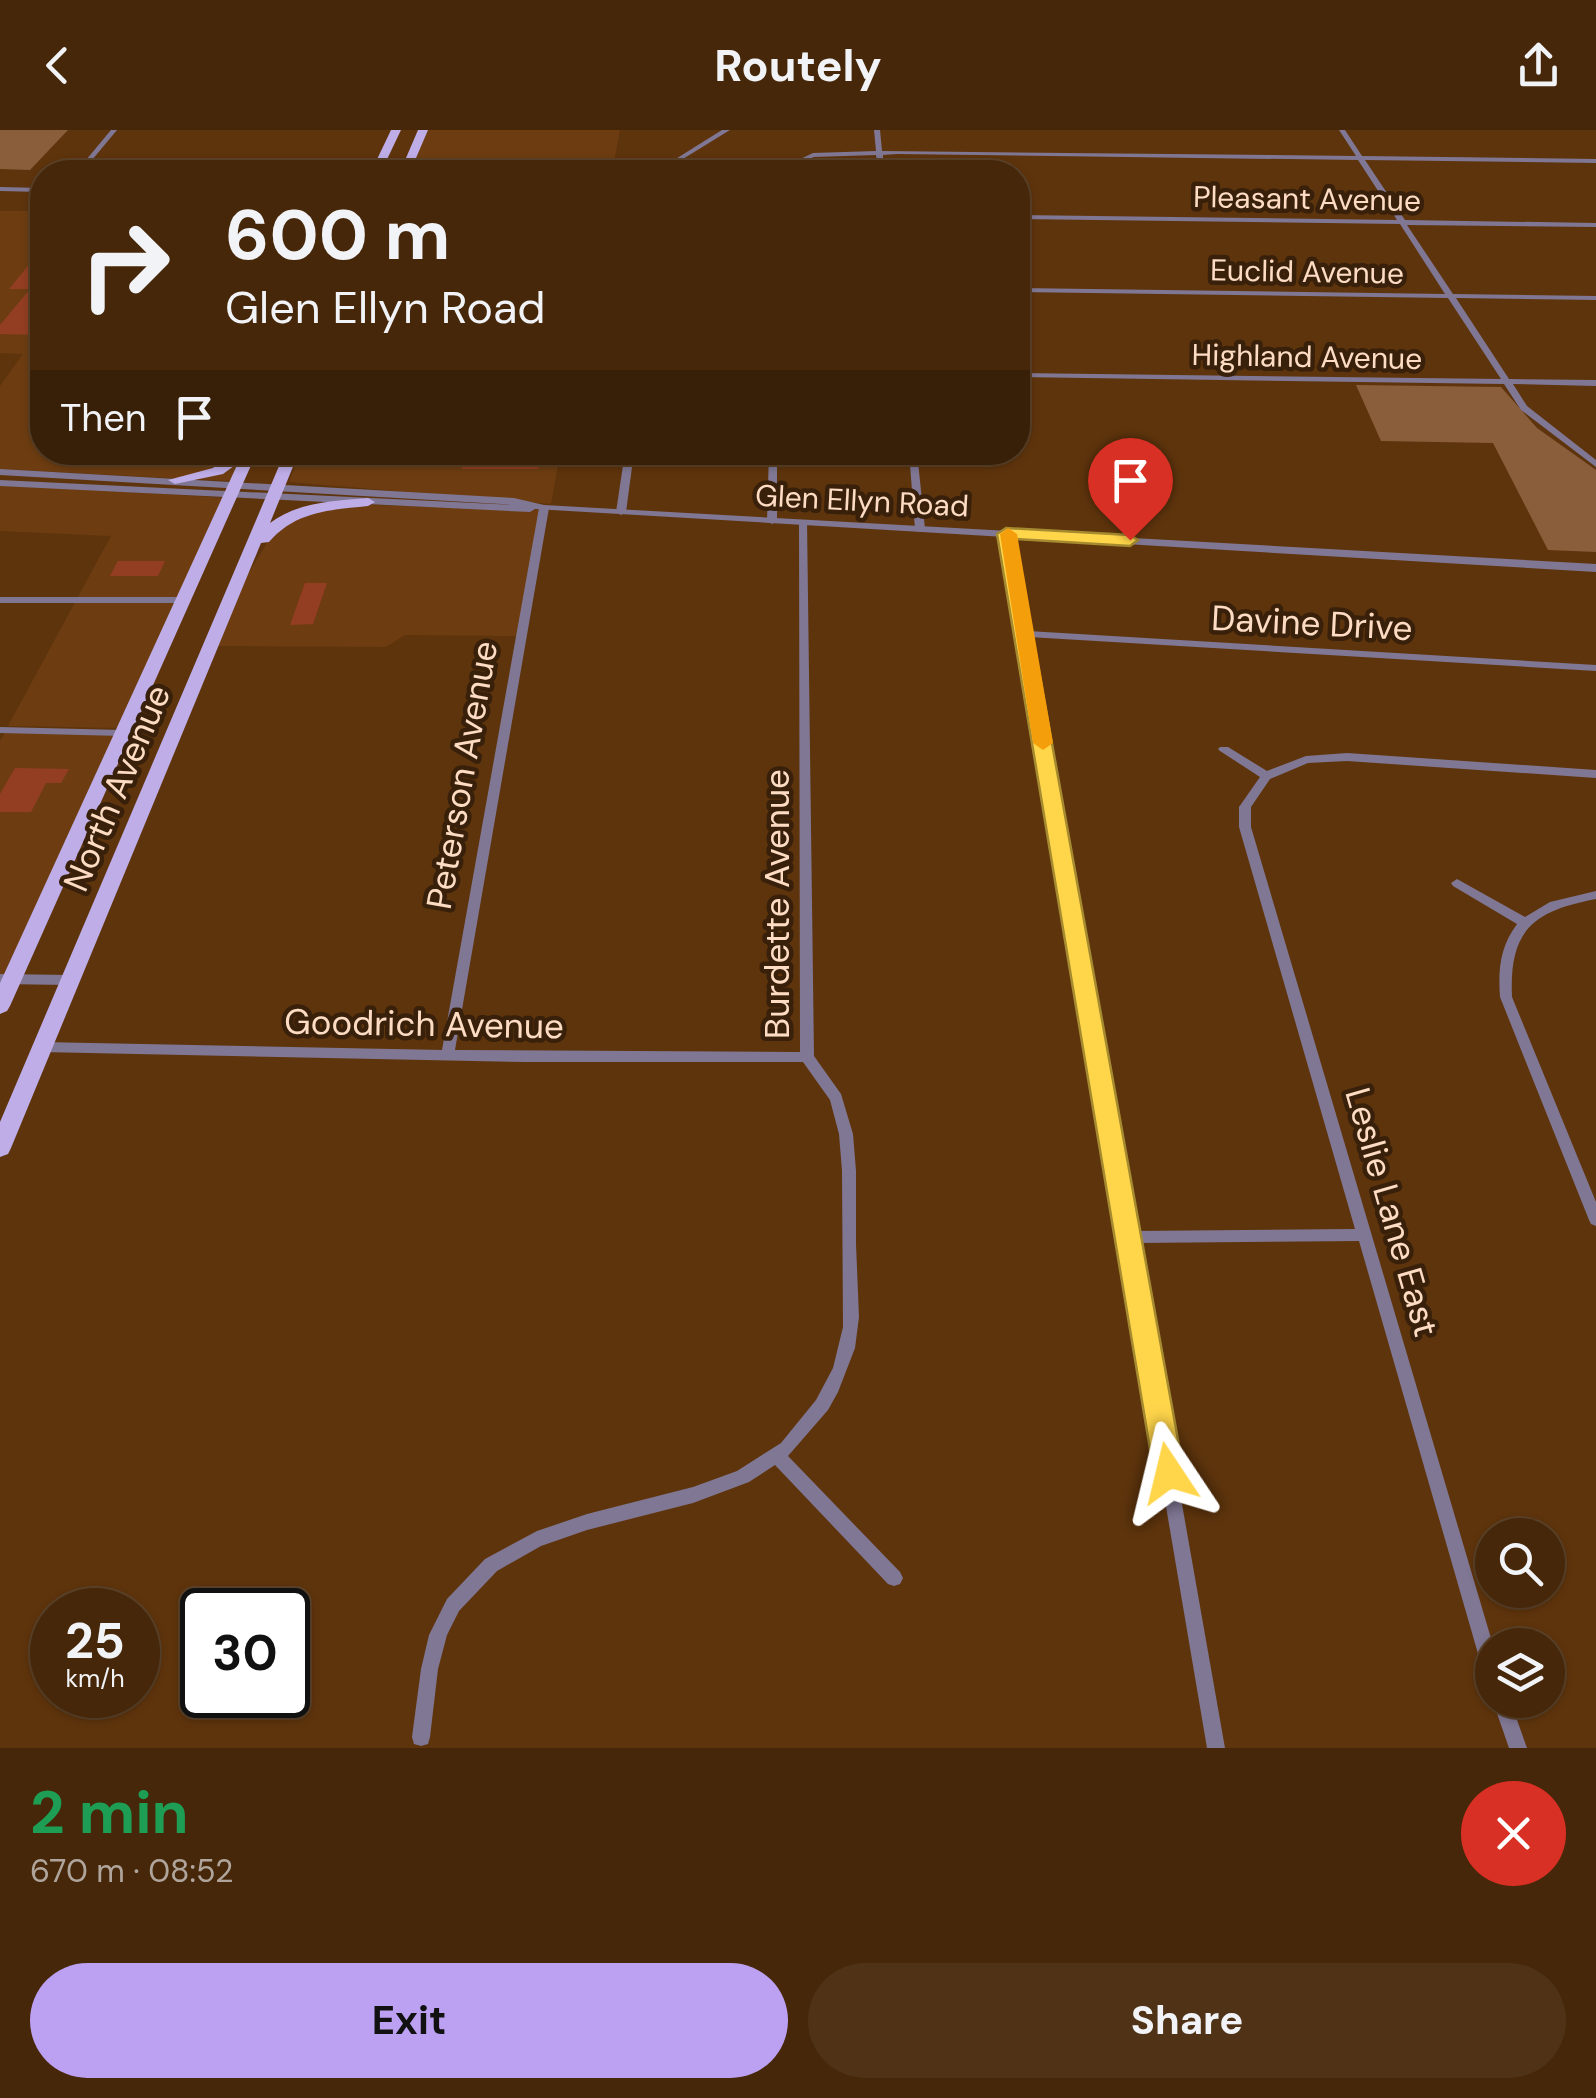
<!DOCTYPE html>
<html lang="en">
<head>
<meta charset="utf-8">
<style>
  body { margin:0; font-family:"DM Sans",sans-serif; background:#503317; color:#f1f3f6; height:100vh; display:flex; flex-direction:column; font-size:38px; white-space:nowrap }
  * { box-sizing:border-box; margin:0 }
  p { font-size:32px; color:#b0a59c }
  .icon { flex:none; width:55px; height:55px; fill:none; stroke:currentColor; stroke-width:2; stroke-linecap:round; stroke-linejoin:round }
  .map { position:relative; height:1618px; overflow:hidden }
  .drawer { display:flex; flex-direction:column; background:#462709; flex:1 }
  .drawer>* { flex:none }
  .banner { position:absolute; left:30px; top:30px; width:1000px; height:305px; border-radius:40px; box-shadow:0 2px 8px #0004,0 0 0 2px #5e442a; background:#462709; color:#f1f3f6; overflow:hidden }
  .controls { position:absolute; left:1475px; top:1388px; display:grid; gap:20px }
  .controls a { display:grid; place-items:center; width:90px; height:90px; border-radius:50%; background:#462709; box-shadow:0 2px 8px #0004,0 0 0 2px #5e442a; font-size:50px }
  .speed { position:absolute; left:30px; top:1458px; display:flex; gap:20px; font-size:50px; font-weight:700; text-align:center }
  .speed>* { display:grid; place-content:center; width:130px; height:130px; border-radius:50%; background:#462709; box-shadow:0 2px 8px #0004,0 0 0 2px #5e442a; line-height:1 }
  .speed small { font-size:25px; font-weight:400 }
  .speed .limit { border:5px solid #111; border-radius:15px; background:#fff; color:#111 }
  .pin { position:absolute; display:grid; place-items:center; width:85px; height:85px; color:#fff; margin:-102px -42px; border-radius:50% 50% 50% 0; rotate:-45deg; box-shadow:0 0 10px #0007 }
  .pin .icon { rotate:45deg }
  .me { position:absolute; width:110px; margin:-55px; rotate:350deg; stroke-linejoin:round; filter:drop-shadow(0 0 8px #0008) }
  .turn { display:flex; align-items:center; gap:35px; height:210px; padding:0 30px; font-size:45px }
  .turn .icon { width:130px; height:130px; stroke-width:2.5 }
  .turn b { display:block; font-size:70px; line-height:85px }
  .then { display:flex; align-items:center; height:95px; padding:0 30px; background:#0003; gap:20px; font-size:38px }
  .round { display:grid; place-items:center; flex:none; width:105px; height:105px; border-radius:52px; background:#503317 }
  .headline { display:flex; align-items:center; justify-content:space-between; height:170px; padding:0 30px }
  h1 { font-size:60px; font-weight:700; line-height:75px; color:#1e9e55 }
  .primary-button { display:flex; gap:20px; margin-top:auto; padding:20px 30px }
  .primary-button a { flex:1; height:115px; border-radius:60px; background:#bca0f2; color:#111; font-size:40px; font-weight:700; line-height:115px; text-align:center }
  .primary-button a+a { background:#503317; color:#f1f3f6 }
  header { display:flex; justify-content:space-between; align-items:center; height:130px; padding:0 30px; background:#462709; font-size:45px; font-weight:700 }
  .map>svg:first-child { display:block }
  .built { fill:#6d3d11 }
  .green { fill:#8b5e3b }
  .building { fill:#933e23 }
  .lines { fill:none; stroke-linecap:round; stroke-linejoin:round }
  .minor { fill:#807794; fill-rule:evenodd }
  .tertiary { fill:#807794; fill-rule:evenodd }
  .primary { fill:#beade7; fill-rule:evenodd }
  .route { fill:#ffd54a; stroke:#a68a30; stroke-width:2.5 }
  .slow { fill:#f59e0b }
  .labels { text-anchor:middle; stroke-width:9; stroke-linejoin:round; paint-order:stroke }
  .far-street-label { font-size:30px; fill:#fddcc3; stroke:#38200b }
  .street-label { font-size:35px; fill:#fddcc3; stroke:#38200b }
</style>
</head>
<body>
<header><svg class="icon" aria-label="back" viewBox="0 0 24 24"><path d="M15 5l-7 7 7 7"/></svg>Routely<svg class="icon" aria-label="share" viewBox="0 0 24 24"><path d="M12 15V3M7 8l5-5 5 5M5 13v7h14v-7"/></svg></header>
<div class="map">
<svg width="1596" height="1618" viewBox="0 0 1596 1618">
  <rect width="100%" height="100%" fill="#5e340c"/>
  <g class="built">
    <path d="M 427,0 L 620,0 L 612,42 L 409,42 Z"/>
    <path d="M 0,81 L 42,81 L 42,322 L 244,323 L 231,351 L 0,339 L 0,256 L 23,224 L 0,223 Z"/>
    <path d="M 300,323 L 560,323 L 551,374 L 289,352 Z"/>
    <path d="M 0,353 L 224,368 L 121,598 L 8,596 L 111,406 L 0,401 Z"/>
    <path d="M 369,375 L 541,380 L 517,506 L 405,505 L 386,517 L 217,516 L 242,454 L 278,395 L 320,379 Z"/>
    <path d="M 5,603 L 119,605 L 11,846 L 0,845 L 0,611 Z"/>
  </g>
  <g class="green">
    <path d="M 0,0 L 68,0 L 30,40 L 0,39 Z"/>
    <path d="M 1356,255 L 1501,257 L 1537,298 L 1596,340 L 1596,422 L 1548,420 L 1493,313 L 1381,311 Z"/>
  </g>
  <g class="building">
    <path d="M 42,119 L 42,205 L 0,204 L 0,195 L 30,159 L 9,159 Z"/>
    <path d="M 466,322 L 542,322 L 538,339 L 462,339 Z"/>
    <path d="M 118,431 L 165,431 L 158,446 L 110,446 Z"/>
    <path d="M 305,453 L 327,453 L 313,494 L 290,495 Z"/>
    <path d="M 15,638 L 69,639 L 61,653 L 46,653 L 31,682 L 0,682 L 0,664 Z"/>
  </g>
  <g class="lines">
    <g class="minor">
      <path d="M 111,0 L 117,0 L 82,42 L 76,42 Z"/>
      <path d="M 722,0 L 730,0 L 678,32 L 669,42 L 663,42 L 674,30 Z"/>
      <path d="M 874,0 L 880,0 L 882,21 L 1356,26 L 1339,0 L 1345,0 L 1362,26 L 1596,29 L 1596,33 L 1365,30 L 1405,90 L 1596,93 L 1596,97 L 1407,95 L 1453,164 L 1596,166 L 1596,170 L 1456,168 L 1509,249 L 1596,250 L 1596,256 L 1513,254 L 1527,276 L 1596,330 L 1596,337 L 1521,280 L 1504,254 L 1018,247 L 1018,243 L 1501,249 L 1448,168 L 1018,162 L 1018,158 L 1445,164 L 1400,94 L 1018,89 L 1018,85 L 1397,90 L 1358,30 L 897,24 L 883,25 L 884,42 L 878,42 L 876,25 L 814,27 L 780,42 L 773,42 L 813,23 L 876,21 Z"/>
      <path d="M 0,57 L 42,58 L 42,62 L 0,61 Z"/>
      <path d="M 625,322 L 634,322 L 626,382 L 621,385 L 616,382 Z"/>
      <path d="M 769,322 L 777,322 L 777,391 L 772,394 L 767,391 Z"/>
      <path d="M 909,322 L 917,322 L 925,399 L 920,402 L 915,399 Z"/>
      <path d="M 544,375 L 549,378 L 455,920 L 800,922 L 799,393 L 801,391 L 807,391 L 814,926 L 841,964 L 853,1004 L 856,1041 L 856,1114 L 859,1187 L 855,1218 L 838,1262 L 828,1280 L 788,1326 L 900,1442 L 903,1448 L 900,1454 L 894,1456 L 888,1454 L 775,1335 L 749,1352 L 693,1373 L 587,1400 L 541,1416 L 497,1441 L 459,1481 L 447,1505 L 438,1539 L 430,1607 L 428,1614 L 421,1616 L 414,1614 L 412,1607 L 421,1539 L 429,1505 L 447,1469 L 485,1429 L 537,1401 L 587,1384 L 693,1357 L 737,1341 L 781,1313 L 816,1270 L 833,1238 L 843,1197 L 842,1041 L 839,1004 L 830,970 L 803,932 L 526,932 L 41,922 L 36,921 L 34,917 L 36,913 L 41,912 L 442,920 L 539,378 Z"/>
      <path d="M 1006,401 L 1011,404 L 1028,501 L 1596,535 L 1596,541 L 1029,507 L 1134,1101 L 1355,1099 L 1239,697 L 1239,677 L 1260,647 L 1220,621 L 1218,619 L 1220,617 L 1228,617 L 1267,641 L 1306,626 L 1347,623 L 1596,640 L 1596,648 L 1347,631 L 1308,633 L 1270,649 L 1251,677 L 1251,697 L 1493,1515 L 1492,1550 L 1486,1547 L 1483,1541 L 1359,1111 L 1136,1113 L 1225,1618 L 1207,1618 L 1001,404 Z"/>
      <path d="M 0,467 L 184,467 L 189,470 L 184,473 L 0,473 Z"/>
      <path d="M 0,597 L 123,600 L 128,603 L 123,606 L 0,603 Z"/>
      <path d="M 1457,749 L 1525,787 L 1550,772 L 1596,761 L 1596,769 C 1533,781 1509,800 1512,867 L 1596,1072 L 1596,1096 L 1591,1094 L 1589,1090 L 1500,867 C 1498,839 1500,817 1517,794 L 1453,756 L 1451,753 Z"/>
      <path d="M 0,844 L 70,845 L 76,850 L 70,855 L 0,854 Z"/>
      <path d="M 1492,1569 L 1510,1570 L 1527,1618 L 1509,1618 Z"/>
    </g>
    <path class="tertiary" d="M 0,339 L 514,368 L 544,375 L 1596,434 L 1596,442 L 535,379 L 530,382 L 0,356 L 0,350 L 517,375 L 0,345 Z"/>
    <g class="primary">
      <path d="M 391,0 L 401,0 L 381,42 L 371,42 Z"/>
      <path d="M 418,0 L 428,0 L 410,42 L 400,42 Z"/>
      <path d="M 233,322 L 257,322 L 10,876 L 7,881 L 0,884 L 0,853 L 238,333 L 223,344 L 175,354 L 168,350 L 213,338 Z"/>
      <path d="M 285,322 L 299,322 L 270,393 C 298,372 333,371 368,368 L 375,372 L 368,376 C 330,380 296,381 269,412 L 261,413 L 11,1018 L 8,1024 L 0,1027 L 0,992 Z"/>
    </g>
  </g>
  <path class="route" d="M 1006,398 L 1130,405 L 1138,410 L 1130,416 L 1015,409 L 1184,1343 L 1180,1353 L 1169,1357 L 1158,1353 L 1154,1343 L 997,404 Z"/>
  <path class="slow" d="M 1008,398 L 1017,404 L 1053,613 L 1043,620 L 1033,613 L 1000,404 Z"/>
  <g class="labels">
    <g class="far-street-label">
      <text transform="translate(1307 69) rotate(1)" y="10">Pleasant Avenue</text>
      <text transform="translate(1307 142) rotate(1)" y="10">Euclid Avenue</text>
      <text transform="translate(1307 227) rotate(1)" y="10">Highland Avenue</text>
      <text transform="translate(862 371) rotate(3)" y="10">Glen Ellyn Road</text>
    </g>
    <g class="street-label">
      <text transform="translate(1312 493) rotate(3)" y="12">Davine Drive</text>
      <text transform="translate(462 645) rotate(-80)" y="12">Peterson Avenue</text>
      <text transform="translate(117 658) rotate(-67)" y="12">North Avenue</text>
      <text transform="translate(777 774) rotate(-90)" y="12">Burdette Avenue</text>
      <text transform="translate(424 894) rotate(1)" y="12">Goodrich Avenue</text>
      <text transform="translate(1392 1082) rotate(74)" y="12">Leslie Lane East</text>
    </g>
  </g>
</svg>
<div class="controls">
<a><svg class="icon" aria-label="search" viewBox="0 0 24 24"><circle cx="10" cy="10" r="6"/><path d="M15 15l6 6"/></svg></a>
<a><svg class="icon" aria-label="layers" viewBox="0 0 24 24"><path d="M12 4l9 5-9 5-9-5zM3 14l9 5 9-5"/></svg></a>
</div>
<div class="speed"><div>25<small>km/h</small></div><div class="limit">30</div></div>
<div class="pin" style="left:1130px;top:410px;background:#d93025"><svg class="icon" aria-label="arrive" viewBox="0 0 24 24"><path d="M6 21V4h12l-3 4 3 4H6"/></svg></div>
<svg class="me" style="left:1169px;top:1343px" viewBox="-20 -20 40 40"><path d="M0-17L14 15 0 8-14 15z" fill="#ffd54a" stroke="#fff" stroke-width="4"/></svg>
<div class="banner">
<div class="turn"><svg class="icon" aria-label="right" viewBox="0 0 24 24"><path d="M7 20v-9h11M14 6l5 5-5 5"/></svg><div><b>600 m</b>Glen Ellyn Road</div></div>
<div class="then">Then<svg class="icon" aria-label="arrive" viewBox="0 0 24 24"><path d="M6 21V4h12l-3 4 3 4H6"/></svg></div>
</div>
</div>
<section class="drawer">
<div class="headline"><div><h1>2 min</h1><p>670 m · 08:52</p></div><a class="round" style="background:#d93025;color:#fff"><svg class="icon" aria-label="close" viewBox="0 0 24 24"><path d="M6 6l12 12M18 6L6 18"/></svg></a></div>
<div class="primary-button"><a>Exit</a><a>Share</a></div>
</section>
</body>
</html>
